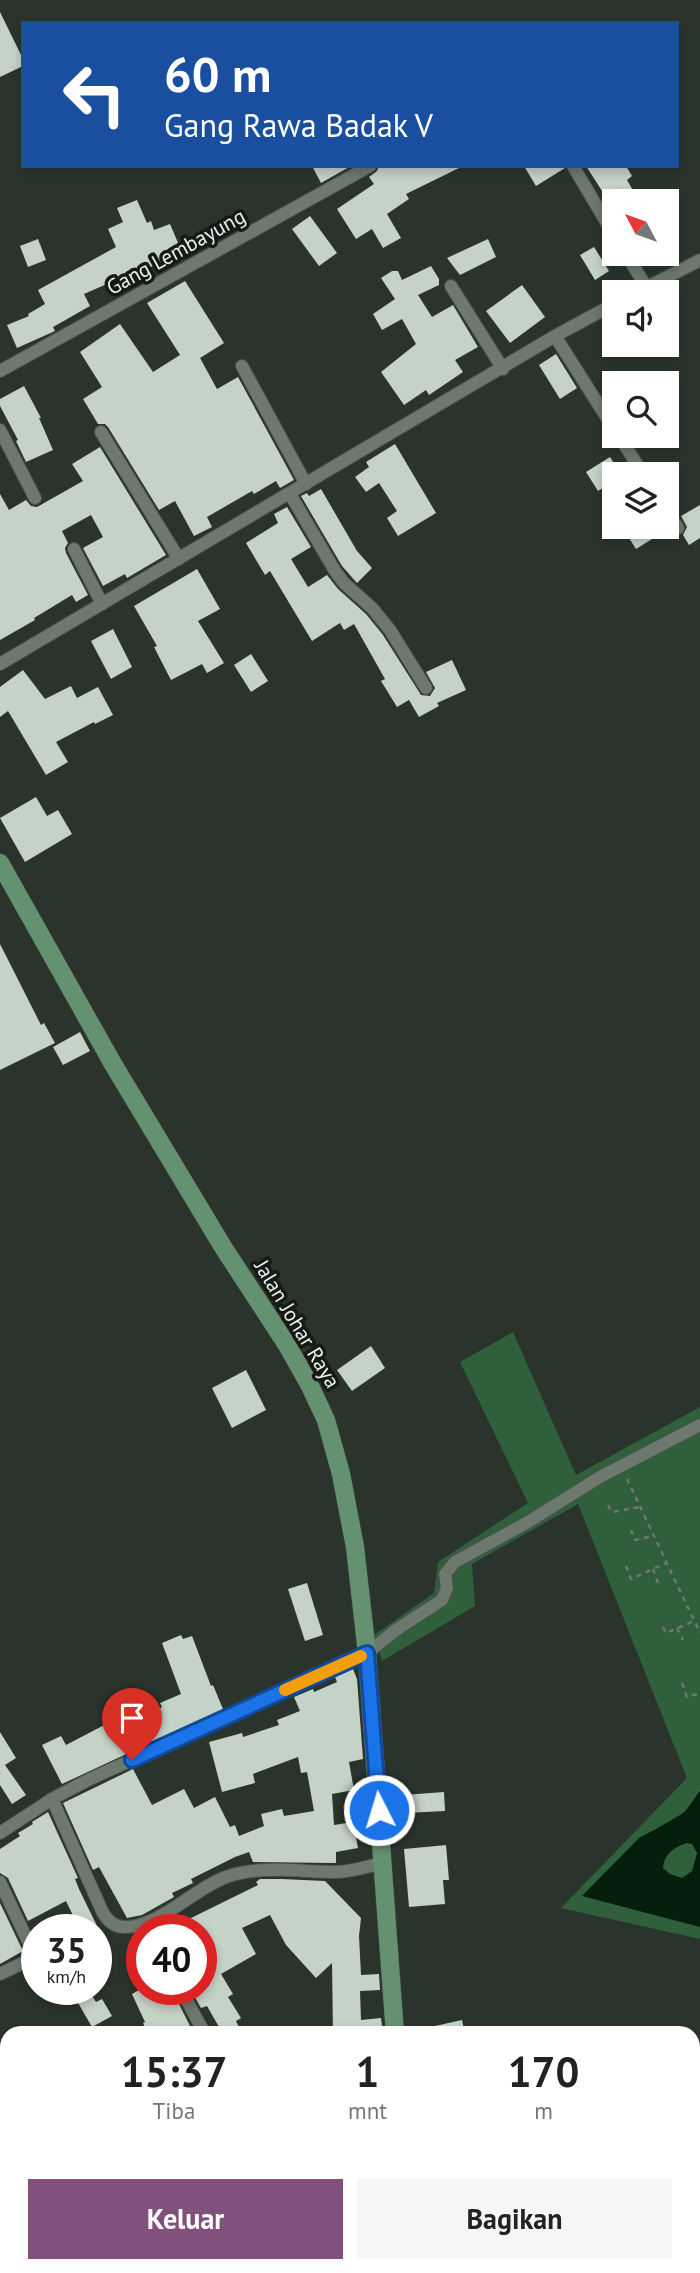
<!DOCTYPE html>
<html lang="id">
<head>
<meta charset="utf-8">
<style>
  body { margin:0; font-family:"PT Sans",sans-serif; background:#f6f6f6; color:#222; height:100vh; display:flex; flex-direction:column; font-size:26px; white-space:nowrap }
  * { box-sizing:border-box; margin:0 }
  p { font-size:23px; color:#767676 }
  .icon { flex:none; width:38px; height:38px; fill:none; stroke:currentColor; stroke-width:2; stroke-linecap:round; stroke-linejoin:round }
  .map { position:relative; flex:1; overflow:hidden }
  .details { position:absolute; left:0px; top:2026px; width:700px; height:247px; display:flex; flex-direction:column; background:#fff; border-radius:21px 21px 0 0; box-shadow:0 4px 10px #0003 }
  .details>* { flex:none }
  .top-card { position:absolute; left:21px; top:21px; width:658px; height:147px; border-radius:0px; box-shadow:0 4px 10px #0003; background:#1a4fa0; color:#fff; overflow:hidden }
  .needle { width:46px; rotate:311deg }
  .fabs { position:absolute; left:602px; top:189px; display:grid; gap:14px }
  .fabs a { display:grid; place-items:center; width:77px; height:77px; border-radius:0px; background:#fff; box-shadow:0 4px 10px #0003; font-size:35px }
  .speed { position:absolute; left:21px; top:1914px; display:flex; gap:14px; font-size:35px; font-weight:700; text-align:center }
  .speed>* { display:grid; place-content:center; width:91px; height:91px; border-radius:50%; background:#fff; box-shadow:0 4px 10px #0003; line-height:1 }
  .speed small { font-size:18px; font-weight:400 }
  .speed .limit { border:10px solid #d22; background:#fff; color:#111 }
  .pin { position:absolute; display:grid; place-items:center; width:60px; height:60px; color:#fff; margin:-72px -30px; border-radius:50% 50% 50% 0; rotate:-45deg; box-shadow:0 0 7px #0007 }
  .pin .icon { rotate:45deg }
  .me { position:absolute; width:77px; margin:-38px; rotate:355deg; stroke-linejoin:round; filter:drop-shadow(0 0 5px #0008) }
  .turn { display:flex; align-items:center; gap:24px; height:147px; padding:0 28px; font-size:32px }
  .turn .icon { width:91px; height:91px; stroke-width:2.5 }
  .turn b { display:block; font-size:49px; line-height:60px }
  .eta { display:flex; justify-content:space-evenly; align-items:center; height:119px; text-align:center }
  .eta b { font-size:42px; font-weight:700; line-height:49px }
  .button { display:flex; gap:14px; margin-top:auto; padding:14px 28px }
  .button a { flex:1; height:80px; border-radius:0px; background:#81507d; color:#fff; font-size:28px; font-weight:700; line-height:80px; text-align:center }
  .button a+a { background:#f6f6f6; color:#222 }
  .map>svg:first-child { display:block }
  .green { fill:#305f3c }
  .water { fill:#051f0c; fill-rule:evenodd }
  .building { fill:#c5d2c7 }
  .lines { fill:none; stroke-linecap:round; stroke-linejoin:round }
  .street-casing { stroke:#4a524c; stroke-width:14 }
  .secondary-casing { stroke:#4a524c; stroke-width:19 }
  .path { stroke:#6e7770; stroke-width:2.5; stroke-dasharray:5 5; stroke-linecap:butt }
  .street { stroke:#6d786f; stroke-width:12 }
  .secondary { stroke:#649170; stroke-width:18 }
  .route-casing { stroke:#114b97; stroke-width:18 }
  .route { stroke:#1a73e8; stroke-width:12 }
  .slow { stroke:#f59e0b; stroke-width:12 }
  .labels { text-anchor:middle; stroke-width:7; stroke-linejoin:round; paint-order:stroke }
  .street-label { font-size:21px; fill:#eaf0eb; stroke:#161a16 }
</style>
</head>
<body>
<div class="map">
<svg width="700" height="2273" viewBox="0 0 700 2273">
  <rect width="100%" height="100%" fill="#2a342c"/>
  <path class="green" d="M 513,1332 L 576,1475 L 700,1407 L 700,1939 L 561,1908 L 687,1778 L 578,1504 L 472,1564 L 475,1606 L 382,1661 L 374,1635 L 434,1593 L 438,1562 L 528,1503 L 460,1362 Z"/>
  <path class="water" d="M 700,1791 L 700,1927 L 582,1896 L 639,1838 C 642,1837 679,1816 683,1813 C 689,1808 694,1798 700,1791 ZM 687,1843 L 692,1844 L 697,1853 L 692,1871 L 682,1878 L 670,1874 L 663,1868 C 664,1854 674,1847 687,1843 Z"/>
  <g class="building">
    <path d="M 0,12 L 23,59 L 23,66 L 0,77 Z"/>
    <path d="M 312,166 L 351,166 L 321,183 Z"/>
    <path d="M 379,166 L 463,166 L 406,194 L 409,199 L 387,214 L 401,238 L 383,248 L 372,229 L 356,239 L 337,209 L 374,184 L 369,177 L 377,171 Z"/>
    <path d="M 524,166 L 564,166 L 565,168 L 536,186 Z"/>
    <path d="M 586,166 L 626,166 L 632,176 L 627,180 L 639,201 L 613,201 L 607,192 L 604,194 Z"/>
    <path d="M 137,200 L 147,223 L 151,221 L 154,230 L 170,224 L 185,259 L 172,265 L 169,259 L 132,275 L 136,283 L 120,290 L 116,280 L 84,294 L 90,306 L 53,327 L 55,331 L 17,348 L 7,325 L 29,316 L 28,314 L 45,304 L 38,290 L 116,247 L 108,229 L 123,222 L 117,208 Z"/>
    <path d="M 310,216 L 337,253 L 319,266 L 292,229 Z"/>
    <path d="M 38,239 L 46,260 L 28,267 L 20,246 Z"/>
    <path d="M 488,239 L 496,257 L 460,275 L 447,258 Z"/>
    <path d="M 594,247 L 609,271 L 595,280 L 580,255 Z"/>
    <path d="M 431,266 L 439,279 L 439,285 L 418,295 L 432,317 L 453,305 L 478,347 L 455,360 L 463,372 L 429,395 L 426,390 L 404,405 L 381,372 L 416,344 L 402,319 L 382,330 L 373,314 L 395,299 L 381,278 L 392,271 L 398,271 L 402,280 Z"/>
    <path d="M 185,281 L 224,343 L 200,358 L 217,389 L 238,377 L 294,480 L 280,488 L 276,481 L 254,494 L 252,491 L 207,517 L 212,527 L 194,536 L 175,501 L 159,510 L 108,427 L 105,424 L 98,424 L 83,399 L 102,387 L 80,352 L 120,324 L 153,372 L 180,355 L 147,303 Z"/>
    <path d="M 522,285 L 545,317 L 510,343 L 486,311 Z"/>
    <path d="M 556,354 L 577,388 L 560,399 L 539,365 Z"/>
    <path d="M 24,386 L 41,418 L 39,418 L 53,450 L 26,462 L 16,441 L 18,440 L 0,406 L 0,399 Z"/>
    <path d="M 395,444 L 436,513 L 398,536 L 387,518 L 397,511 L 379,483 L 366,492 L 355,477 L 369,467 L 366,462 Z"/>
    <path d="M 100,447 L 166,555 L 127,578 L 125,574 L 103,586 L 83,548 L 103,537 L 91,515 L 62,531 L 68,543 L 65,548 L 66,553 L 88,595 L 76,602 L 72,595 L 34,618 L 35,620 L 0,640 L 0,494 L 9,510 L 26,500 L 31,506 L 37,507 L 83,481 L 72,464 Z"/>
    <path d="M 610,457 L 621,474 L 614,474 L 614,481 L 598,491 L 586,472 Z"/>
    <path d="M 321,489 L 357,551 L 372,568 L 357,583 L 342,566 L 301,496 L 307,493 L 309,496 Z"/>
    <path d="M 700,505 L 700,538 L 689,545 L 683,535 L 687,527 L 681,516 Z"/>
    <path d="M 287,507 L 311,547 L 291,559 L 308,587 L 327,575 L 338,589 L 366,614 L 383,635 L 421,695 L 430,696 L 435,688 L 426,672 L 452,660 L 466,690 L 437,703 L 439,706 L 419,717 L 409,700 L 397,707 L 381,681 L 385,679 L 354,624 L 344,630 L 340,623 L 312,641 L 270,571 L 265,575 L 246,543 L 278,523 L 274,514 Z"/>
    <path d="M 622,527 L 667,527 L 668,529 L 636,549 Z"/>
    <path d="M 197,569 L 220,609 L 198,621 L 224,663 L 207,673 L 202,664 L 171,680 L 154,647 L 157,646 L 134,606 Z"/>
    <path d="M 113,629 L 132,667 L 111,679 L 91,641 Z"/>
    <path d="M 251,654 L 268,681 L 251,692 L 234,665 Z"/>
    <path d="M 23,670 L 45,699 L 71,686 L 77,698 L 98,687 L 113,715 L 95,724 L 94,722 L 56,742 L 68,762 L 46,775 L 8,711 L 0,717 L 0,687 Z"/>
    <path d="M 36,797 L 47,816 L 58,810 L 72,834 L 25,862 L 0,818 Z"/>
    <path d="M 0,944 L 41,1025 L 44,1023 L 55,1043 L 0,1070 Z"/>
    <path d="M 80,1032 L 90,1051 L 63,1065 L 53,1047 Z"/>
    <path d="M 371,1346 L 385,1368 L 352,1391 L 337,1370 Z"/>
    <path d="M 246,1370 L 266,1410 L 232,1428 L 212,1388 Z"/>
    <path d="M 307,1583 L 323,1635 L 305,1641 L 288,1589 Z"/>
    <path d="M 181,1635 L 183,1639 L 192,1636 L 211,1686 L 213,1685 L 223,1709 L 62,1784 L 42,1745 L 61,1736 L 66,1745 L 112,1721 L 116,1729 L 162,1707 L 160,1703 L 181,1694 L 162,1643 Z"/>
    <path d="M 353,1669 L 357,1679 L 363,1759 L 349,1762 L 354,1790 L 332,1794 L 334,1825 L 353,1822 L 358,1848 L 336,1852 L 336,1863 L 334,1863 L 253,1862 L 249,1852 L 235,1857 L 191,1879 L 193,1883 L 172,1893 L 174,1897 L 142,1915 L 127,1918 L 99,1867 L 93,1870 L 63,1803 L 133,1769 L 152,1805 L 184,1789 L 194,1808 L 215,1797 L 230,1827 L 235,1825 L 239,1836 L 264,1826 L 261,1814 L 282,1809 L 284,1816 L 314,1811 L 307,1772 L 301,1773 L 298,1757 L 253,1774 L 255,1783 L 222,1792 L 209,1742 L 242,1733 L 243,1737 L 279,1725 L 277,1720 L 300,1711 L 294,1697 L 313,1689 L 314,1692 L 337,1682 L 335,1677 Z"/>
    <path d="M 0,1732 L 16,1758 L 5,1765 L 26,1795 L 12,1804 L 0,1785 Z"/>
    <path d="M 444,1792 L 445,1811 L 405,1813 L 404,1795 Z"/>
    <path d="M 48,1812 L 78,1878 L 75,1879 L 79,1889 L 99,1930 L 80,1930 L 66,1901 L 28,1921 L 8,1878 L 0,1873 L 0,1849 L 20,1836 L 18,1833 L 33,1824 L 32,1822 Z"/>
    <path d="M 446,1845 L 449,1880 L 443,1880 L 445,1904 L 409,1907 L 404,1849 Z"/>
    <path d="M 282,1879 L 325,1881 L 361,1918 L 359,1936 L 361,1975 L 379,1974 L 380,1990 L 360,1991 L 361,2020 L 381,2018 L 383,2034 L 333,2034 L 332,1963 L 316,1978 L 286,1945 L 270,1915 L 242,1928 L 256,1954 L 221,1974 L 233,1994 L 228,1997 L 241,2018 L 236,2021 L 242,2034 L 223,2034 L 207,2006 L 201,2008 L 193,1994 L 201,1990 L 201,1930 L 171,1930 L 187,1920 L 258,1885 L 256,1882 L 260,1879 Z"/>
    <path d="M 0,1903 L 23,1951 L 0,1964 Z"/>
    <path d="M 63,1990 L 99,1990 L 91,1994 L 96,2002 L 102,1999 L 112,2016 L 92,2027 L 77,2001 L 71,2005 Z"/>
    <path d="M 139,1990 L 172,1990 L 194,2034 L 148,2034 L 143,2023 L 145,2022 L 132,1994 Z"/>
    <path d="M 462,2020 L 465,2034 L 426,2034 L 426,2028 Z"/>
  </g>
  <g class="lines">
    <g class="street-casing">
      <g id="street">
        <path d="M 573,166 L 614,235"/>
        <path d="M 626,254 L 647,288"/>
        <path d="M 451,286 L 503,369"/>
        <path d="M 638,292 L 700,260"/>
        <path d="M 555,336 L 614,429"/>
        <path d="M 242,366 L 306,484"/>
        <path d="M 0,371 L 370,166"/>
        <path d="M 0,430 L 35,498"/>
        <path d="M 101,432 L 179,559"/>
        <path d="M 619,436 L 643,474"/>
        <path d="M 290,494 L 335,571 L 344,583 L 372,608 L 390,630 L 426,688"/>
        <path d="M 667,511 L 678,528"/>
        <path d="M 74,549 L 102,604"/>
        <path d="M 0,664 L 555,336 L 614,304"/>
        <path d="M 52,1799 L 103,1913 C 108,1921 114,1927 124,1927 C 159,1928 195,1887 229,1876 C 262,1865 302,1872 336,1872 C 351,1872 368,1866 383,1863"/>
        <path d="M 0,1833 L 52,1799 L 90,1779 L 367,1653 L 396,1630 L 442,1600 L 447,1588 L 445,1574 L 455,1562 L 528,1522 L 600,1477 L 700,1425"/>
        <path d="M 0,1882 L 33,1952 L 27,1961 L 0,1974"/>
        <path d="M 181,1990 L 205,2034"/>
        <path d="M 619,2266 L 682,2273"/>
        <path d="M 314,2273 L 358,2266"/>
      </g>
    </g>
    <g class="secondary-casing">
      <g id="secondary">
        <path d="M 0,863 L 113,1064 L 223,1247 L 287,1345 L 309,1384 L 326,1420 L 341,1474 L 355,1547 L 367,1653 L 395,2034"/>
        <path d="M 408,2273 L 408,2266"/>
      </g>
    </g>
    <g class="path">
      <path d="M 627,1479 L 700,1633"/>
      <path d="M 608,1505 L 612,1512 L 640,1507"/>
      <path d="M 631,1530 L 635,1540 L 653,1536"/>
      <path d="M 626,1566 L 631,1579 L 666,1563"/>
      <path d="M 653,1569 L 658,1583"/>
      <path d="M 663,1627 L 666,1633 L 694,1621"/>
      <path d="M 677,1628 L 683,1640"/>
      <path d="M 682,1683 L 687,1697 L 700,1693"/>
    </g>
    <use href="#street" class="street"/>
    <use href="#secondary" class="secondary"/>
  </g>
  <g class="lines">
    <g class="route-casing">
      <path id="route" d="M 132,1760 L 367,1653 L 379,1810"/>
    </g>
    <use href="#route" class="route"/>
    <path class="slow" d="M 285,1690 L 361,1656"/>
  </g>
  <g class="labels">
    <g class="street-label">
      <text transform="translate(176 252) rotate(-29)" y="7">Gang Lembayung</text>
      <text transform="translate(297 1324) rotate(59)" y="7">Jalan Johar Raya</text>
    </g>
  </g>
</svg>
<div class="fabs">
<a><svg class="needle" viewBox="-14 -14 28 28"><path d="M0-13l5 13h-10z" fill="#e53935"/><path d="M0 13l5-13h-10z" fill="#767676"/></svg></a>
<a><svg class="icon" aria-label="sound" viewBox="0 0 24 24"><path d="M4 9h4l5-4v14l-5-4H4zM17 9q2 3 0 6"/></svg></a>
<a><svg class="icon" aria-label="search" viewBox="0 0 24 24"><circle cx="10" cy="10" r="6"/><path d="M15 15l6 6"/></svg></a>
<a><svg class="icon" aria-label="layers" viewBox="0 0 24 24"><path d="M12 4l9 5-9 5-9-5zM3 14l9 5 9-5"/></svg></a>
</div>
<div class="speed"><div>35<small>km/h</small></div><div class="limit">40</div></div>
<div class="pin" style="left:132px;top:1760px;background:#d93025"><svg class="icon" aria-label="arrive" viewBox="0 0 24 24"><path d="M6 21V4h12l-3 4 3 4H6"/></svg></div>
<svg class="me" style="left:379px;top:1810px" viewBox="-20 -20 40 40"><circle r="17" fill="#1a73e8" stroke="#fff" stroke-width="3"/><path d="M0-11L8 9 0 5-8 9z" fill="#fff"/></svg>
<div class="top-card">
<div class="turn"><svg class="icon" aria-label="left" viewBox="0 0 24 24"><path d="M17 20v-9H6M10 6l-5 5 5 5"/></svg><div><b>60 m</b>Gang Rawa Badak V</div></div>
</div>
<section class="details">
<div class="eta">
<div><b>15:37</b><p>Tiba</p></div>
<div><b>1</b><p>mnt</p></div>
<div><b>170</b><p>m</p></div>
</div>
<div class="button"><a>Keluar</a><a>Bagikan</a></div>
</section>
</div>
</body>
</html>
